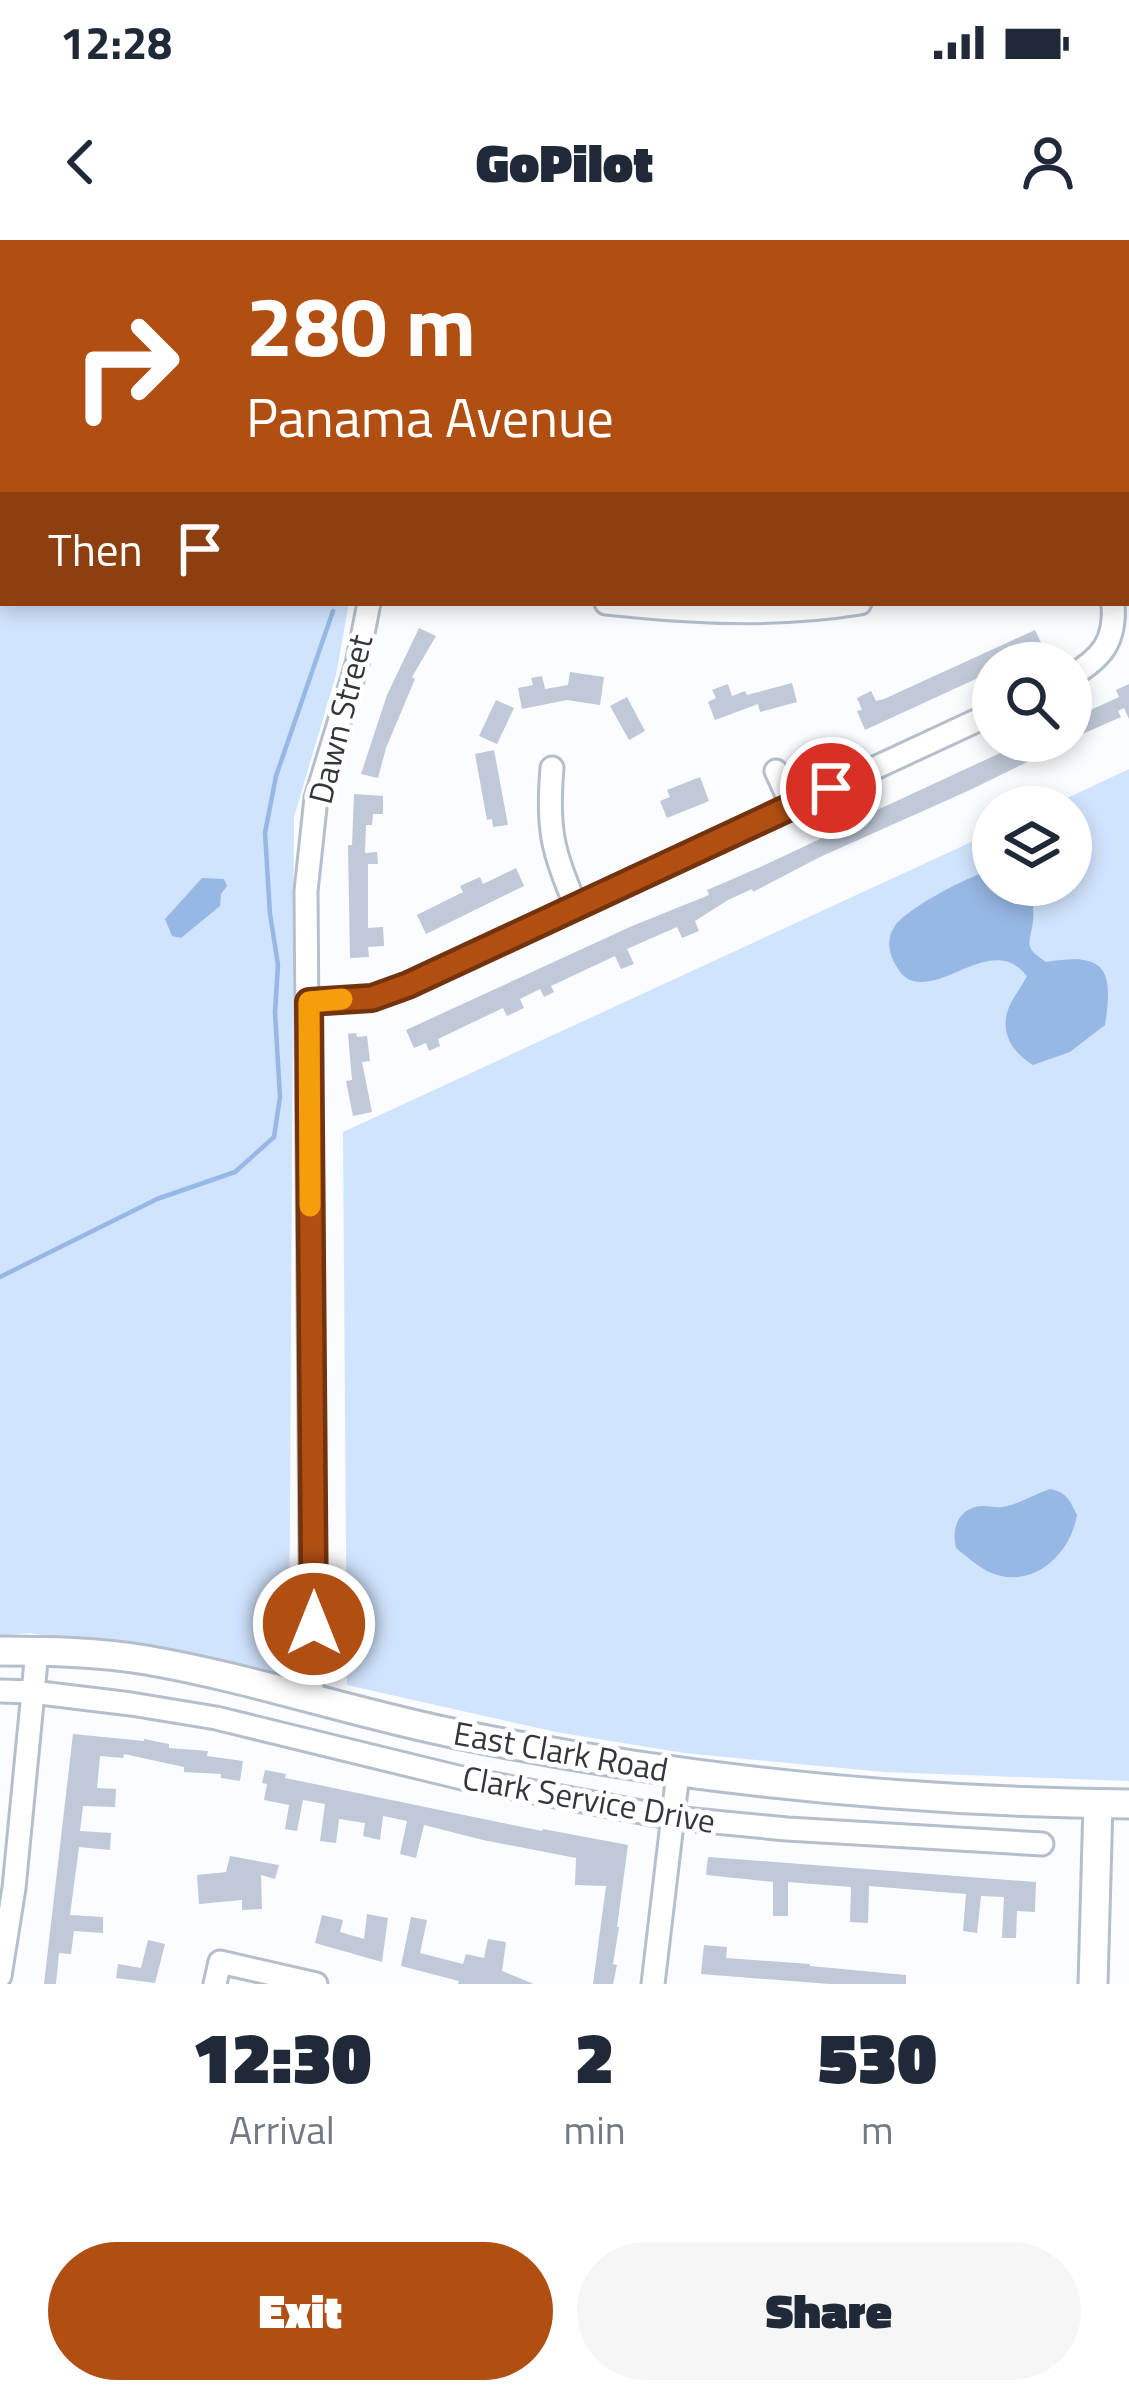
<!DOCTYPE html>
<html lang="en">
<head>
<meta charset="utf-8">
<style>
  body { margin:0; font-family:"Titillium Web",sans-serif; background:#f6f6f7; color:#1f2937; height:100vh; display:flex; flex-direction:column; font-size:45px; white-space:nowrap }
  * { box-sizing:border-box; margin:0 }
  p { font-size:39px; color:#747a83 }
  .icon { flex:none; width:66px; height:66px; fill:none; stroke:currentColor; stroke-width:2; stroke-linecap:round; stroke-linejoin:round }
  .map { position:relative; height:1744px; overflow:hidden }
  .side { display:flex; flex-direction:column; background:#fff; flex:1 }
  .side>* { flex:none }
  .banner { position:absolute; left:0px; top:0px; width:1131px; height:366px; box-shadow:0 6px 18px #0003; background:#b14f13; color:#fff; overflow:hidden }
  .buttons { position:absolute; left:972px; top:402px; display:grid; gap:24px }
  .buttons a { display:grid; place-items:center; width:120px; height:120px; border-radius:50%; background:#fff; box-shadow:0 6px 18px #0003; font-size:60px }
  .pin { position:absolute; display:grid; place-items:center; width:102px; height:102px; color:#fff; margin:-51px; border:6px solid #fff; border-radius:50%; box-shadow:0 3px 12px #0007 }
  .me { position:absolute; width:132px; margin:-66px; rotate:0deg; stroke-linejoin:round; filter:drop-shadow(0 0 9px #0008) }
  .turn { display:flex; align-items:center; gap:42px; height:252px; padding:0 48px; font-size:54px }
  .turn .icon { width:156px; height:156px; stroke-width:2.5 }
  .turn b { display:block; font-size:84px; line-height:102px }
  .then { display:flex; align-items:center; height:114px; padding:0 48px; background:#0003; gap:24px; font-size:45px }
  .eta { display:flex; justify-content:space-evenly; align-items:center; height:204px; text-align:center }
  .eta b { font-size:72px; font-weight:800; line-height:84px }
  .button { display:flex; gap:24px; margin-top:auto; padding:24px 48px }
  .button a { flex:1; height:138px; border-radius:72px; background:#b14f13; color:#fff; font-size:48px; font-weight:800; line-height:138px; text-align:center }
  .button a+a { background:#f6f6f7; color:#1f2937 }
  .status { display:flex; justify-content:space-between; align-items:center; height:84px; padding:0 60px; background:#fff; direction:ltr }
  .status svg { height:33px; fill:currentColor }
  header { display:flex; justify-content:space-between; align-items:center; height:156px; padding:0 48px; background:#fff; font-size:54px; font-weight:800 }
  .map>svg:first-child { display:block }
  .green { fill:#d1e4fd }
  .water { fill:#97b8e5 }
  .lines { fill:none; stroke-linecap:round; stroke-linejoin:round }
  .stream { stroke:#97b8e5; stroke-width:4.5 }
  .building { fill:#bfc9d7 }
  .minor-casing { stroke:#b5bfcc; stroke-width:27 }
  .major-casing { stroke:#b5bfcc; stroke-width:33 }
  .minor { stroke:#fff; stroke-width:21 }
  .major { stroke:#fff; stroke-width:27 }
  .route-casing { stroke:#73330c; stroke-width:30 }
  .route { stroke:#b14f13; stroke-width:21 }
  .slow { stroke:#f59e0b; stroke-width:21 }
  .labels { text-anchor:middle; stroke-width:10; stroke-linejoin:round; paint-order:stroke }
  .street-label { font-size:33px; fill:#33373c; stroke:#fff }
</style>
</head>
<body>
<div class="status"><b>12:28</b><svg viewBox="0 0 49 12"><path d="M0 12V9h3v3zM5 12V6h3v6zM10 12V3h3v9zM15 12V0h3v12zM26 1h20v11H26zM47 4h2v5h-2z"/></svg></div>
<header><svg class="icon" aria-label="back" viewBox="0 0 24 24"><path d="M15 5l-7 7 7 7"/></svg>GoPilot<svg class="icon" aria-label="person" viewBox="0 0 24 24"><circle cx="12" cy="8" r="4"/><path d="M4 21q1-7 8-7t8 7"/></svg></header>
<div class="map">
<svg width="1129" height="1744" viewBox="0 0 1129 1744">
  <rect width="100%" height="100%" fill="#fafcff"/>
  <g class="green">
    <path d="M 0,0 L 545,0 L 542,3 L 3,3 L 3,276 L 0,276 Z"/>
    <path d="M 0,313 L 3,313 L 3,363 L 349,363 L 336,435 L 294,577 L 289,1438 L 30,1393 L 0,1396 Z"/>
    <path d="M 1129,529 L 1129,1541 L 883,1532 L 684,1513 L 556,1492 L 347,1445 L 343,892 L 993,592 L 993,645 L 1071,645 L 1071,567 L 1048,567 Z"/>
  </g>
  <g class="water">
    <path d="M 993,630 L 993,645 L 1029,645 C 1033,659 1035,673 1032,688 C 1027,708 1028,709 1046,722 C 1105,712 1114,728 1105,785 L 1070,812 L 1033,825 C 1015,814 1001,796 1007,773 C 1010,761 1021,748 1027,736 C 994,694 948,750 913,741 C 904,739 898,730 894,722 C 888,710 887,697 895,686 C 906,669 973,633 993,630 Z"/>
    <path d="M 202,638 L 224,639 L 227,646 L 221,654 L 220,666 L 181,698 L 172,696 L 165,679 Z"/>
    <path d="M 1050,1249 C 1067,1252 1070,1261 1077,1275 C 1070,1317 1029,1352 987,1331 C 976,1325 965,1315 956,1308 C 951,1287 959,1267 983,1266 C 991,1266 996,1268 1003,1267 C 1019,1264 1035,1254 1050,1249 Z"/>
  </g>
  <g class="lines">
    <g class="stream">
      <path d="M 424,3 L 425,0"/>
      <path d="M 0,1037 L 157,959 L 235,932 L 274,897 L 280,857 L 275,772 L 278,725 L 270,674 L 265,593 L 276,536 L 333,371"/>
    </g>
  </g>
  <g class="building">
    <path d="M 419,388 L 436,396 L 412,437 L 415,439 L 386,508 L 378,538 L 361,534 L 387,455 Z"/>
    <path d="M 1035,390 L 1043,407 L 1008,423 L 993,423 L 993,431 L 865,490 L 857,471 L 862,470 L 857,458 L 871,451 L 876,461 L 884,459 Z"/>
    <path d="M 570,432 L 604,437 L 600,465 L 567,460 L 522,469 L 518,448 L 533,445 L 531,438 L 542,436 L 545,449 L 568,445 Z"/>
    <path d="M 792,443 L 797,462 L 760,472 L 758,464 L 715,480 L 708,462 L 716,458 L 712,450 L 728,444 L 732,456 L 745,451 L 747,455 Z"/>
    <path d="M 1129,444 L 1129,479 L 1124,468 L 1118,471 L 1121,477 L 1071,499 L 1071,479 L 1119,457 L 1116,450 Z"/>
    <path d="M 627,457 L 645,491 L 629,500 L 610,466 Z"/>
    <path d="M 496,460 L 514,468 L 497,504 L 479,496 Z"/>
    <path d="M 1026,501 L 1070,501 L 970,550 L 820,617 L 753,652 L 752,649 L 728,660 L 695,681 L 699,691 L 682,698 L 677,687 L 627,709 L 634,724 L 621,729 L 615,716 L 551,746 L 554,752 L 544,757 L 540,749 L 520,759 L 524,768 L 507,776 L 503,768 L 438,799 L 440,806 L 429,811 L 426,803 L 414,808 L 406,790 L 632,686 L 709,655 L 707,650 L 758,628 L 820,599 L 819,597 Z"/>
    <path d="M 494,510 L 508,585 L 493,587 L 492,579 L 487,580 L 475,514 Z"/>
    <path d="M 700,537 L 709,561 L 667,578 L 660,561 L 670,557 L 667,550 Z"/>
    <path d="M 354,554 L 383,556 L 383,574 L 373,574 L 372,585 L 366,585 L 365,613 L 377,612 L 378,624 L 368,624 L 368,688 L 383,687 L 384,706 L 368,707 L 369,717 L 350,718 L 348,605 L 352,605 Z"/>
    <path d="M 516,628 L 524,646 L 426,694 L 417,675 L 463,652 L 460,646 L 480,637 L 483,644 Z"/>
    <path d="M 356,793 L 357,797 L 367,796 L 370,821 L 362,822 L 372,872 L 353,876 L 346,841 L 352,840 L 348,794 Z"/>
    <path d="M 73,1494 L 144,1501 L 144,1499 L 169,1504 L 169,1508 L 208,1511 L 207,1516 L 243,1521 L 240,1541 L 221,1538 L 221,1534 L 184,1532 L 184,1527 L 124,1514 L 123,1518 L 100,1516 L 97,1548 L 116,1549 L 115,1567 L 83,1566 L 80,1591 L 111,1593 L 110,1610 L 79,1607 L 70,1675 L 103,1677 L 103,1693 L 74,1691 L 71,1714 L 59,1713 L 56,1744 L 44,1744 Z"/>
    <path d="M 265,1530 L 286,1534 L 285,1538 L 542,1591 L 543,1589 L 628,1605 L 617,1687 L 619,1687 L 613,1724 L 617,1725 L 613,1744 L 593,1744 L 606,1646 L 575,1645 L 576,1618 L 483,1600 L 424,1585 L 416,1618 L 400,1614 L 407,1581 L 383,1576 L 380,1600 L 363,1596 L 365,1583 L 339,1579 L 336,1603 L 320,1601 L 325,1564 L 303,1560 L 297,1591 L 285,1589 L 289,1565 L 264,1560 L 267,1544 L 262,1543 Z"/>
    <path d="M 230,1616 L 279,1625 L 275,1639 L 261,1635 L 262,1669 L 242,1670 L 242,1660 L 199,1664 L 197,1635 L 226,1632 Z"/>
    <path d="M 708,1617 L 1036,1642 L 1035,1672 L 1017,1671 L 1016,1698 L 1002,1698 L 1004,1657 L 981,1656 L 977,1693 L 963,1691 L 966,1654 L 869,1646 L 868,1683 L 850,1682 L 851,1647 L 788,1642 L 788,1676 L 773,1676 L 773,1642 L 706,1635 Z"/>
    <path d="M 367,1674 L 388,1678 L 382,1722 L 315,1703 L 322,1675 L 343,1680 L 340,1692 L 364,1699 Z"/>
    <path d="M 411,1677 L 427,1680 L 420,1713 L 463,1724 L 466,1714 L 484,1718 L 488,1699 L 506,1702 L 502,1731 L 534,1744 L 458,1744 L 459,1741 L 401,1726 Z"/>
    <path d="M 148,1700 L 165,1704 L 155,1743 L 116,1738 L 118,1724 L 141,1728 Z"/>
    <path d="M 704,1705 L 727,1707 L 726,1718 L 810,1724 L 810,1726 L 906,1735 L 906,1744 L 830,1744 L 701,1734 Z"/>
  </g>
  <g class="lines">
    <g class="minor-casing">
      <g id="minor">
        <path d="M 1128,229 L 1129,227"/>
        <path d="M 0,291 L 3,291"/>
        <path d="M 606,363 C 692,372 774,377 860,363"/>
        <path d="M 1071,436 C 1102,418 1116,401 1113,363"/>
        <path d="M 552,528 C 547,588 552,611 576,666"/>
        <path d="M 776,531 L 792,566"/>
        <path d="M 309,762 L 372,758 L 408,745 L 993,473"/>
        <path d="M 0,1451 L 32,1452 L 131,1464 L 216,1478 L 466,1539 L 673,1578 L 787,1589 L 1042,1604"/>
        <path d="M 312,1460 L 306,651 L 316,558 L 357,424 L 369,363"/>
        <path d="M 0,1736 L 14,1648 L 37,1411"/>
        <path d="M 215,1744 L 220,1722 L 316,1744"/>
        <path d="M 653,1744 L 678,1533"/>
      </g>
    </g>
    <g class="major-casing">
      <g id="major">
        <path d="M 0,1411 C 49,1411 98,1412 146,1420 C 251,1438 353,1473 457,1494 C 678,1539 903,1562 1129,1564"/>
        <path d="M 1093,1744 L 1098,1564"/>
      </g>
    </g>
    <use href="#minor" class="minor"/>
    <use href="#major" class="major"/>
  </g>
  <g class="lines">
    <g class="route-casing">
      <path id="route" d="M 314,1384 L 309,762 L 372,758 L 408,745 L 831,548"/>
    </g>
    <use href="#route" class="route"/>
    <path class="slow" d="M 310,966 L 309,762 L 342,759"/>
  </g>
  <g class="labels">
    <g class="street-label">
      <text transform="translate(340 479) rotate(-76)" y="12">Dawn Street</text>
      <text transform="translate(561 1511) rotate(10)" y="12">East Clark Road</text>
      <text transform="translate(589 1559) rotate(10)" y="12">Clark Service Drive</text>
    </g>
  </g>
</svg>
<div class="buttons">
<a><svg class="icon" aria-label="search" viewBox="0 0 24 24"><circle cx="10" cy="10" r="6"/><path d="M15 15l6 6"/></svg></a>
<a><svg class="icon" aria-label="layers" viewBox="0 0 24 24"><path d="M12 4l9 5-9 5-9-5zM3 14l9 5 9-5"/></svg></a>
</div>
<div class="pin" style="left:831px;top:548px;background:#d93025"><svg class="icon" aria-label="arrive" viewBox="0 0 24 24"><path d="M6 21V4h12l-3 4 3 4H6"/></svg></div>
<svg class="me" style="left:314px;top:1384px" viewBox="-20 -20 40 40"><circle r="17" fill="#b14f13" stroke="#fff" stroke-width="3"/><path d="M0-11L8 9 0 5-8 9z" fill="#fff"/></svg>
<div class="banner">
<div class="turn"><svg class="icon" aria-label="right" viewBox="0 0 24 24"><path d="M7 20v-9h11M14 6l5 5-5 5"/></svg><div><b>280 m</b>Panama Avenue</div></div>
<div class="then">Then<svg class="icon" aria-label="arrive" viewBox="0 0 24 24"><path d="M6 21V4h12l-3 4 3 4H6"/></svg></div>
</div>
</div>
<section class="side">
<div class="eta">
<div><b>12:30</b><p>Arrival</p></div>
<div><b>2</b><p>min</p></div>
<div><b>530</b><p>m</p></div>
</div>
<div class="button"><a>Exit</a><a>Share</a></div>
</section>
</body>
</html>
